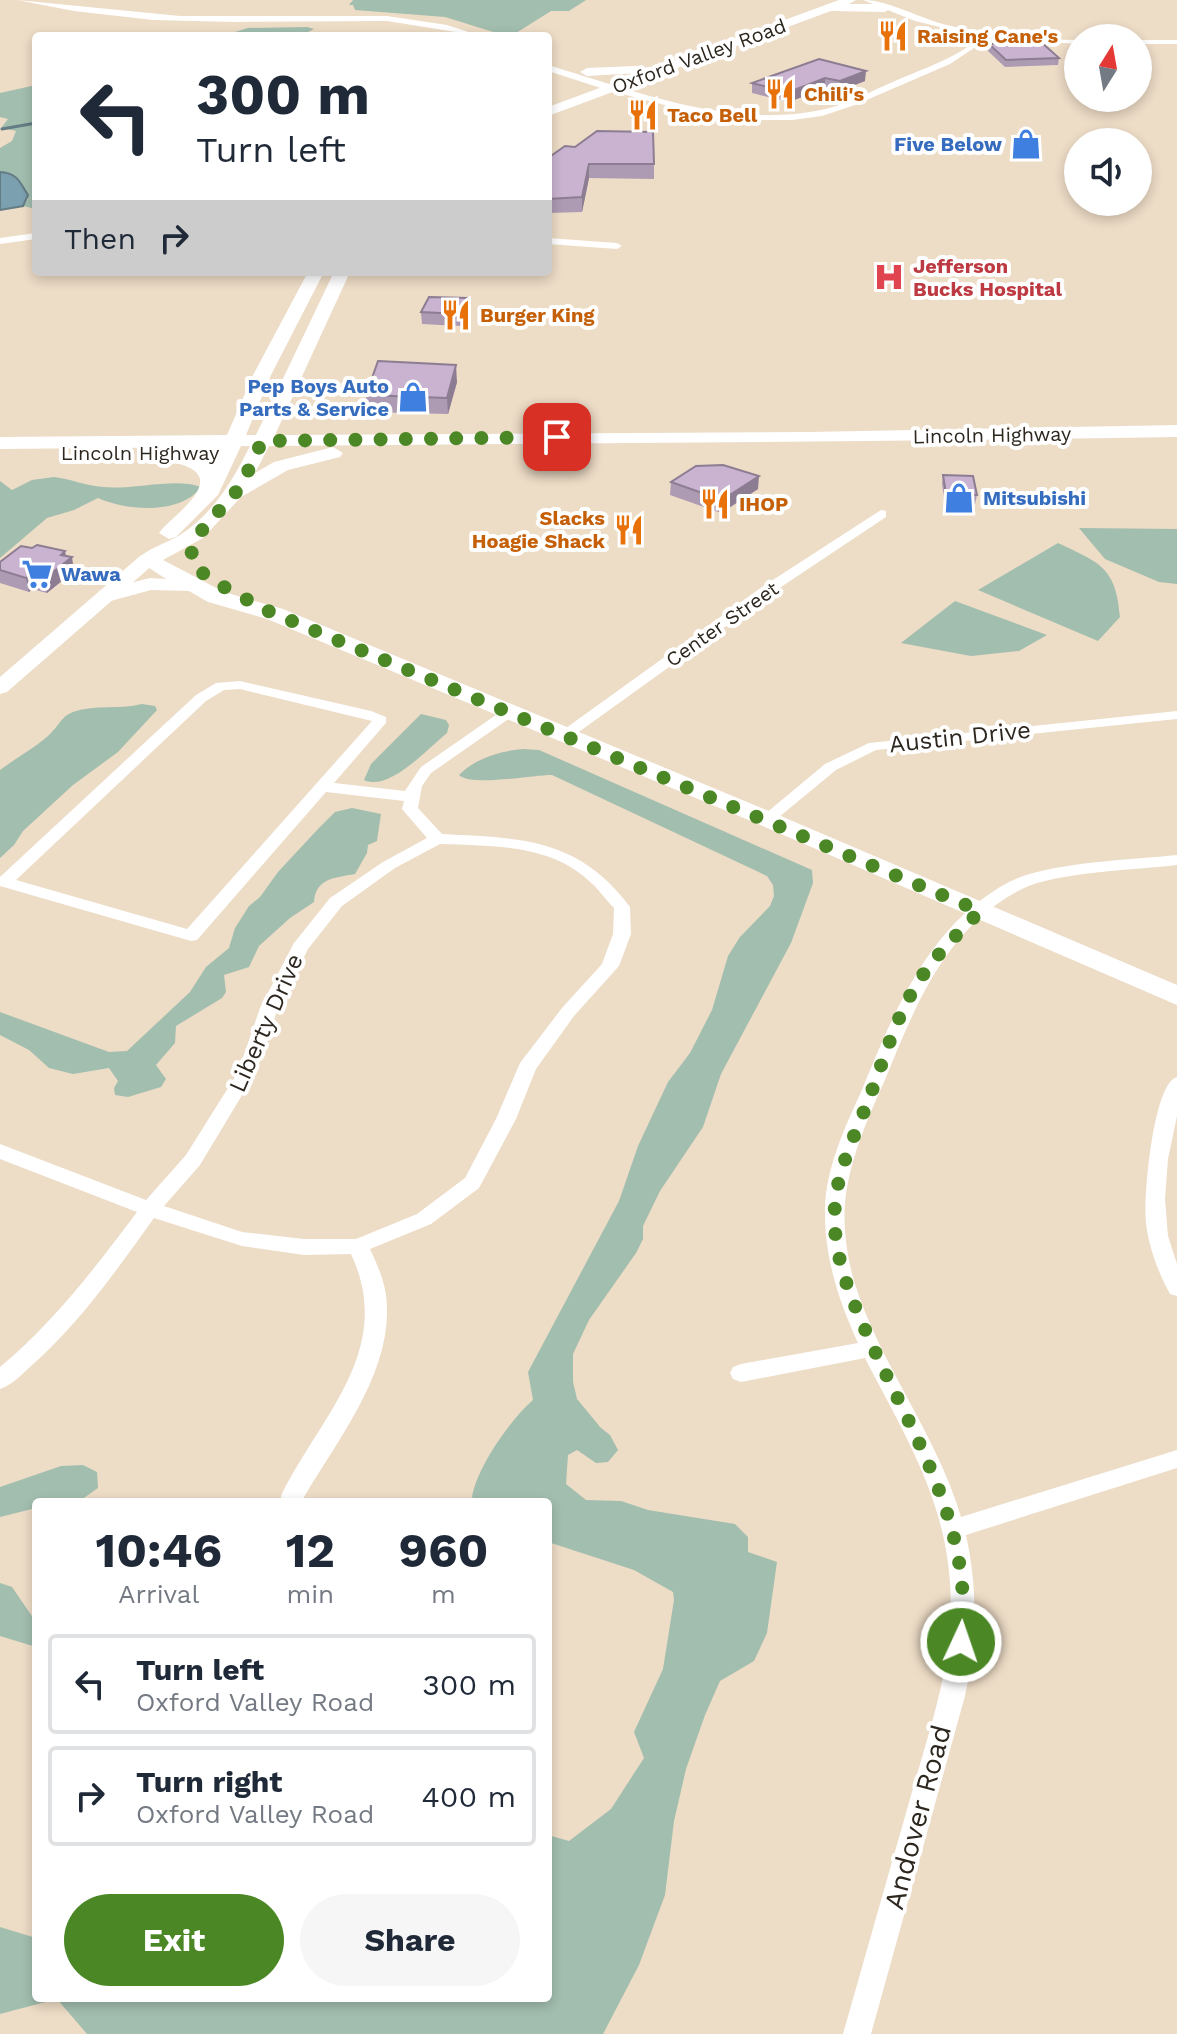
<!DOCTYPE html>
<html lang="en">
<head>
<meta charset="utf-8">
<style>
  body { margin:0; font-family:"Work Sans",sans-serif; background:#f6f6f7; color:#1f2937; height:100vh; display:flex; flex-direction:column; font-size:30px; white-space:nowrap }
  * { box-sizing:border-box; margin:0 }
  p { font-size:26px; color:#747a83 }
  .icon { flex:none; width:44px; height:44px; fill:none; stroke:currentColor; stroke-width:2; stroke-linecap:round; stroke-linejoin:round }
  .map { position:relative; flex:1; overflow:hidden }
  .panel { position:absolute; left:32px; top:1498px; width:520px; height:504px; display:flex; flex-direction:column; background:#fff; border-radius:8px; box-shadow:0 4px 12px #0003 }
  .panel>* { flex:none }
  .top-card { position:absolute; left:32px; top:32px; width:520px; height:244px; border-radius:8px; box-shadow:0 4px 12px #0003; background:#fff; color:#1f2937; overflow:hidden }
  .needle { width:52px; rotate:11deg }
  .fabs { position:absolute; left:1064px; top:24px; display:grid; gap:16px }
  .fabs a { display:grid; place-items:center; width:88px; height:88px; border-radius:50%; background:#fff; box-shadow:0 4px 12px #0003; font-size:40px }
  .pin { position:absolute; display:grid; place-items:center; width:68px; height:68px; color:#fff; margin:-34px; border-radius:16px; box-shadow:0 4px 12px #0006 }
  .me { position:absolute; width:88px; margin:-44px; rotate:3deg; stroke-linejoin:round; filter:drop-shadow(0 0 6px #0008) }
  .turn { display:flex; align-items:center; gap:28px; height:168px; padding:0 32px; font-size:36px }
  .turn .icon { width:104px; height:104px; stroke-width:2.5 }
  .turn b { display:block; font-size:56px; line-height:68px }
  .then { display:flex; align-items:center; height:76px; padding:0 32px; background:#0003; gap:16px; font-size:30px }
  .eta { display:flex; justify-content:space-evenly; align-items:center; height:136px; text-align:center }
  .eta b { font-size:48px; font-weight:700; line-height:56px }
  .cta { display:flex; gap:16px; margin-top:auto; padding:16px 32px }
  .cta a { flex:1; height:92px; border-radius:48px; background:#4b8725; color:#fff; font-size:32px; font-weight:700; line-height:92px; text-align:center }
  .cta a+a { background:#f6f6f7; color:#1f2937 }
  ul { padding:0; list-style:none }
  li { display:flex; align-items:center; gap:24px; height:100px; margin:0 16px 12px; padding:0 16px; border:4px solid #e0e1e3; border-radius:8px }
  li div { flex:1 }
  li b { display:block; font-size:30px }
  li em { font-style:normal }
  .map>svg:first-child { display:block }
  .green { fill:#a2beaf }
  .water { fill:#7ba0b0; stroke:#647c84; stroke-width:2 }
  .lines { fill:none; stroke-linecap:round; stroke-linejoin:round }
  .stream { stroke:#647c84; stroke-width:3 }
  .minor { fill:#fff; fill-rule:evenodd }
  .secondary { fill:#fff; fill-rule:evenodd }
  .primary { fill:#fff; fill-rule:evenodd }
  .wall { fill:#ad9ab3 }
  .shaded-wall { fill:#8d7d92 }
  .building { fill:#c9b3d0; stroke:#8d7d92; stroke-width:2 }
  .route { stroke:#4b8725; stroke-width:14; stroke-dasharray:0 25.2 }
  .labels { text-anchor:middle; stroke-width:8; stroke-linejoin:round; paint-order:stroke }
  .far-food-label { font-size:20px; font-weight:bold; fill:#c56008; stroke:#fff; text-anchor:start }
  .far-street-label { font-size:20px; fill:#2d271f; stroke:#fff }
  .far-shop-label { font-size:20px; font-weight:bold; fill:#366cbe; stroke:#fff; text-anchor:end }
  .far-health-label { font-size:20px; font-weight:bold; fill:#be3a42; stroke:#fff; text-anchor:start }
  .street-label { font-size:24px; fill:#2d271f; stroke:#fff }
  .near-street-label { font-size:28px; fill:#2d271f; stroke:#fff }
</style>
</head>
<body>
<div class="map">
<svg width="1177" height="2034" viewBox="0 0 1177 2034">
  <rect width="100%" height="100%" fill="#eddcc6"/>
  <g class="green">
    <path d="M 353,0 L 586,0 L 569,11 L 551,11 L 516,33 L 503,35 L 445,17 L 355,10 L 353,5 L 349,5 Z"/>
    <path d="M 307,27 L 314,29 L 300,36 L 222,36 L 248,28 Z"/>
    <path d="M 36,85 L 36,209 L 23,206 L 28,199 C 21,184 18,173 0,172 L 0,148 L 12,141 L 16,131 L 1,128 L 8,119 L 0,117 L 0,93 Z"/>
    <path d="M 54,477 C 71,479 87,486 103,487 C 134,490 176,477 201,487 C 181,515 127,511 98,498 L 74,510 L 47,518 L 0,558 L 0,481 L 12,490 L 32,480 Z"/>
    <path d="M 1079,528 L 1177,529 L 1177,584 L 1159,582 L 1105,559 Z"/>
    <path d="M 1058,543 C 1100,563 1116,567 1120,617 L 1098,641 L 978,590 Z"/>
    <path d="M 955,601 L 1047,635 L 1019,651 L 971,656 L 901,643 Z"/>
    <path d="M 142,704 L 155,706 L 157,710 L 118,752 L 73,785 L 23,831 L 14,845 L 0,858 L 0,770 C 13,760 41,744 51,733 C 59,725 62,716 73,712 C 96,704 119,710 142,704 Z"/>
    <path d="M 421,714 L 446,720 L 449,725 L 447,733 C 427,749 389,792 364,780 L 371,764 Z"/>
    <path d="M 523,749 L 539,750 L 812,870 L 813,883 L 791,943 L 721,1074 L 703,1127 L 660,1191 L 643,1226 L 643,1239 L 636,1253 L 589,1320 L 573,1354 L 573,1382 L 577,1399 L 601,1428 L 610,1435 L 618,1450 L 608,1462 L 596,1463 L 577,1450 L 568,1455 L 566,1484 L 586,1500 L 621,1501 L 648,1510 L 735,1524 L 748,1537 L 748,1552 L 777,1562 L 767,1633 L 754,1661 L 720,1681 L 705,1715 L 686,1769 L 674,1821 L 665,1895 L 639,1965 L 603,2034 L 87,2034 L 57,1999 L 0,2014 L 0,1927 L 36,1938 L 36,1998 L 548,1998 L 548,1835 L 569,1841 L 611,1809 L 644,1758 L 634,1732 L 663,1669 L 674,1600 L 673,1592 L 634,1570 L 548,1542 L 548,1502 L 476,1502 L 472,1497 C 477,1467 510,1420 533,1400 L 528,1372 L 619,1201 L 638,1146 L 668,1082 L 690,1053 L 712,1010 L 728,956 L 740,937 L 770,906 L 774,896 L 773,885 L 767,876 L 552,775 C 531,775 472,787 459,775 C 476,758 500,751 523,749 Z"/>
    <path d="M 352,808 L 381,814 L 377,841 L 368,845 L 367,853 L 355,874 C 334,878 316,878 314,902 L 290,918 L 259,946 L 249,967 L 224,975 L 226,992 L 222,998 L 176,1026 L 175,1043 L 156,1065 L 166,1079 L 161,1087 L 128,1097 L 115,1095 L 114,1088 L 118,1081 L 109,1068 L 73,1074 L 49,1068 L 29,1050 L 0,1035 L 0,1012 L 109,1052 L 127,1051 L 190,992 L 206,967 L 229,948 L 235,928 L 249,906 L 260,897 L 278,872 L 318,829 L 335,812 Z"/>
    <path d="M 83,1465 L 97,1472 L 98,1488 L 81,1500 L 36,1502 L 36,1508 L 0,1517 L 0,1487 L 61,1466 Z"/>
    <path d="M 0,1583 L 12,1587 L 36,1622 L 36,1647 L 0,1636 Z"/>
  </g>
  <path class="water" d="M 0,172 C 18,173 20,183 28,195 L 23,206 L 0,210 Z"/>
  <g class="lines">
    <path class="stream" d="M 2,129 L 36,123"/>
    <g class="minor">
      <path d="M 17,0 L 180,16 L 387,16 L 447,25 L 481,36 L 387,21 L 234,22 L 153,20 L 74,11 Z"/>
      <path d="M 863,0 C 888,0 921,19 947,25 C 990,36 1034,39 1078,40 L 1078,44 L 989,38 L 950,64 L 855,105 L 822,116 L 792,120 L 758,120 L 684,110 L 607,90 L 548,71 L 548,65 C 635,91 729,129 821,110 C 847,105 871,91 895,81 C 925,68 956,58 981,37 L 915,21 Z"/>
      <rect x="1138" y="40" width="39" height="4"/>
      <path d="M 36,233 L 36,239 L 0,244 L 0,238 Z"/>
      <path d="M 548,238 L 617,243 L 622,246 L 617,249 L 548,244 Z"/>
      <path d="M 881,510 L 886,511 L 886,517 L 772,593 L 569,739 L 559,739 L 559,733 L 762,587 Z"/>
      <path d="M 240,681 L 371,711 L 386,717 L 386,723 L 334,783 L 405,791 L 421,767 L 503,710 L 513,710 L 513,716 L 431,773 L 422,786 L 418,808 L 442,834 C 521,838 579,838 630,907 L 631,934 L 619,966 L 574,1016 L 536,1069 L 516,1119 L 479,1188 L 431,1224 L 370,1249 C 379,1268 387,1287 387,1308 C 389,1376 337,1441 304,1497 L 304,1502 L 282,1502 L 281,1496 C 320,1416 396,1350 351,1254 L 304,1255 L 242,1246 L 154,1218 C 116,1271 79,1324 30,1367 C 21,1375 12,1385 0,1389 L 0,1367 C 54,1322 95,1268 137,1212 L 0,1159 L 0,1144 L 146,1200 L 186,1155 L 238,1072 L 260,1008 L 294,943 L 330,898 L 383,862 L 427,838 L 402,809 L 404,801 L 326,792 L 197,940 L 191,941 L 0,886 L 0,877 L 196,695 L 216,683 ZM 240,689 L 372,721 L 187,929 L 16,880 L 206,701 L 224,690 ZM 440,844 C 490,846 549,844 588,880 C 598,888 605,899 614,908 L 613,934 L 602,964 L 562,1008 L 520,1063 L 496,1119 L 465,1178 L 417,1214 L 356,1239 L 304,1239 L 242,1232 L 164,1206 L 200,1165 L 256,1072 L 278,1008 L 308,949 L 342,906 L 395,868 Z"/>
      <path d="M 1177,711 L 1177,719 L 876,750 L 836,770 L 773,822 L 761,822 L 759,819 L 825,764 L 869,743 Z"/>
      <path d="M 1177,855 L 1177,865 C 1137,870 1055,872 1022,889 C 945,928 915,1007 884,1082 C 867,1120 849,1161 845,1203 C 843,1228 847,1256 854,1281 C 879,1363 936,1433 961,1517 L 1177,1450 L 1177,1468 L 966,1535 C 978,1590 977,1641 965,1696 L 871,2034 L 843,2034 C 864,1960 885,1886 906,1813 C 933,1715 966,1638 943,1535 C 929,1472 894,1415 865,1358 L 741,1382 L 733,1379 L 730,1373 L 733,1367 L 741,1364 L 858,1343 C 838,1299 824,1256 825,1208 C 826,1168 845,1127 861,1092 C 894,1012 928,925 1009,882 C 1048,862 1131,860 1177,855 Z"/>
      <path d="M 1177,1077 L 1177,1116 L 1168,1159 L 1165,1199 L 1168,1236 L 1177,1264 L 1177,1296 L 1170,1294 C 1158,1272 1149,1248 1146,1223 C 1143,1199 1153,1083 1177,1077 Z"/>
    </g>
    <path class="secondary" d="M 147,554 L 154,556 L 157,560 L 154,564 L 7,692 L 0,694 L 0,677 L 140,556 Z"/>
    <g class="primary">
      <path d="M 839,0 L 856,0 L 849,4 L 885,4 L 891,8 L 885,12 L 831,11 L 548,116 L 548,107 Z"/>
      <path d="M 635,66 L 640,67 L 640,73 L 587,76 L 580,72 L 587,68 Z"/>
      <path d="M 308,272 L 324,272 L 271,375 L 246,435 L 256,435 L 334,272 L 350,272 L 275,435 L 808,432 L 1177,425 L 1177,437 C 874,442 572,443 269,446 L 255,473 L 274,462 L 333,447 L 343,453 L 340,457 L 288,470 L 241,497 L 203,538 L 163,560 L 224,592 L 283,609 L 776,814 L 1177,985 L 1177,1005 L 758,824 L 267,619 L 208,602 L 189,591 L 151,590 L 107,602 L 99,601 L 96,596 L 99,591 L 150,578 L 166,579 L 137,560 C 146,549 167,543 180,535 C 213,514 233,480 250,446 L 241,446 L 218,495 L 176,537 L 169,539 L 159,533 C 172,515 228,481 183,465 C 171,461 158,461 146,458 L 143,454 C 158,440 199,454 213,466 L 222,447 L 0,449 L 0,437 L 227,435 L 253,375 Z"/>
    </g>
  </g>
  <g class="wall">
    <path d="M 989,44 L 1059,58 L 1058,65 L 1005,67 L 988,51 Z"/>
    <path d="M 819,59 L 865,81 L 839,91 L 825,88 L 789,102 L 752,93 L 752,83 Z"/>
    <path d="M 548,158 L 654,164 L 654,179 L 589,178 L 582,212 L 548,213 Z"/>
    <path d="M 467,298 L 467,309 L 460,326 L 422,324 L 421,312 Z"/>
    <path d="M 457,382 L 448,414 L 367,412 L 366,395 Z"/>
    <path d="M 943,475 L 977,495 L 975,504 L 945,503 L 942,484 Z"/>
    <path d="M 671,482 L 758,489 L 721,513 L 670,495 Z"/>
    <path d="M 32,548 L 66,556 L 74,571 L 47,593 L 32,589 L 29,592 L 0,583 L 0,562 Z"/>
  </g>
  <g class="shaded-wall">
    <path d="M 866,71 L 865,81 L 839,91 L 840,81 Z"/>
    <path d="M 825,78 L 825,88 L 789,102 L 789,92 Z"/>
    <path d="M 589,164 L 589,178 L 582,212 L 582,197 Z"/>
    <path d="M 467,298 L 467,309 L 460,326 L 459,314 Z"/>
    <path d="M 456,365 L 457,382 L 448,414 L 447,398 Z"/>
    <path d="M 759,476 L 758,489 L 721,513 L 722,500 Z"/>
    <path d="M 65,551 L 67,561 L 72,557 L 74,571 L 47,593 L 44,579 L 61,555 Z"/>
    <path d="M 30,576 L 32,589 L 29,592 L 26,578 Z"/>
  </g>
  <g class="building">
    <path d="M 1041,42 L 1059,58 L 1006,60 L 989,44 Z"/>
    <path d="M 819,59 L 866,71 L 840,81 L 825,78 L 789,92 L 752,83 Z"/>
    <path d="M 597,131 L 653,132 L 654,164 L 589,164 L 582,197 L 548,199 L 548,158 L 565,146 L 575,147 Z"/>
    <path d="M 429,297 L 467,298 L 459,314 L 421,312 Z"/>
    <path d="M 378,361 L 456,365 L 447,398 L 366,395 Z"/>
    <path d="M 723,465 L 759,476 L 722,500 L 671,482 L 696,466 Z"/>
    <path d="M 943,475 L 973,476 L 977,495 L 946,494 Z"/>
    <path d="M 37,545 L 65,551 L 61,555 L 72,557 L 44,579 L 30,576 L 26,578 L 0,570 L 0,562 L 21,546 L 32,548 Z"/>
  </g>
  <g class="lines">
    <path class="route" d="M 557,437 L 262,441 C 254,458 247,476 236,492 C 224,509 181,541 194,564 C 202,578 251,601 268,611 L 980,911 C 958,934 934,956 917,984 C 896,1017 884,1059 870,1096 C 857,1131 838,1167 835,1205 C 831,1254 852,1301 872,1345 C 916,1440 975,1533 961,1642"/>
  </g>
  <defs>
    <g id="restaurant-bare" transform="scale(2.4)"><path d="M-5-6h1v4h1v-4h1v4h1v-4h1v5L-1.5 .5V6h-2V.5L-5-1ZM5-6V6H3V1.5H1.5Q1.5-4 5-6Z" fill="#e8710a" stroke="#fff" stroke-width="2.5" paint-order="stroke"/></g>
    <g id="shop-bare" transform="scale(2.4)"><path d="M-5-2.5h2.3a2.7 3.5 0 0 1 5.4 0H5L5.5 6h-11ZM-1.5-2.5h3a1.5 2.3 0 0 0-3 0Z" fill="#3f7fe0" stroke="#fff" stroke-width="2.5" paint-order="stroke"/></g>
    <g id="hospital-bare" transform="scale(2.4)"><path d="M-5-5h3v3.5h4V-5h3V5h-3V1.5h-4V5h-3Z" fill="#e0444e" stroke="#fff" stroke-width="2.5" paint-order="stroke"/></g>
    <g id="supermarket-bare" transform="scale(2.4)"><path d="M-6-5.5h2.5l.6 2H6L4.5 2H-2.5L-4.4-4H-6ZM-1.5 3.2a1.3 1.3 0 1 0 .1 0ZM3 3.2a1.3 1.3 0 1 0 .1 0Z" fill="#3f7fe0" stroke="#fff" stroke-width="2.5" paint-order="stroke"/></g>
  </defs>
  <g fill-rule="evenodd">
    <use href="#restaurant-bare" x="893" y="36"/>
    <use href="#restaurant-bare" x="780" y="94"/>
    <use href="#restaurant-bare" x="643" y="115"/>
    <use href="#shop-bare" x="1026" y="144"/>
    <use href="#hospital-bare" x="889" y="277"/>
    <use href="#restaurant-bare" x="456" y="315"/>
    <use href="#shop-bare" x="413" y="397"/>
    <use href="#shop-bare" x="959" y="498"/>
    <use href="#restaurant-bare" x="715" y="504"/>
    <use href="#restaurant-bare" x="629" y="530"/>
    <use href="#supermarket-bare" x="37" y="574"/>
  </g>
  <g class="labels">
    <g class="far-food-label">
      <text x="917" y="43">Raising Cane's</text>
      <text x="804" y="101">Chili's</text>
      <text x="667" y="122">Taco Bell</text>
      <text x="480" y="322">Burger King</text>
      <text x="739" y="511">IHOP</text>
      <text x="605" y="525" text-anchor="end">Slacks<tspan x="605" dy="23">Hoagie Shack</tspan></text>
    </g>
    <g class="far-street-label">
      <text transform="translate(699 56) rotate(-20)" y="7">Oxford Valley Road</text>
      <text transform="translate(992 435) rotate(-1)" y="7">Lincoln Highway</text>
      <text x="140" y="460">Lincoln Highway</text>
      <text transform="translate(722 624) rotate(-35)" y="7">Center Street</text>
    </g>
    <g class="far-shop-label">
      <text x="1002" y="151">Five Below</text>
      <text x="389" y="393">Pep Boys Auto<tspan x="389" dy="23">Parts &amp; Service</tspan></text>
      <text x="983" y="505" text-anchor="start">Mitsubishi</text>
      <text x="61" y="581" text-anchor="start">Wawa</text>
    </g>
    <g class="far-health-label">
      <text x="913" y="273">Jefferson<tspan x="913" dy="23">Bucks Hospital</tspan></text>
    </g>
    <g class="street-label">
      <text transform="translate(960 737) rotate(-6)" y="8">Austin Drive</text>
      <text transform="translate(266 1023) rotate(-66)" y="8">Liberty Drive</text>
    </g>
    <g class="near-street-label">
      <text transform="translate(917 1817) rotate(-75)" y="10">Andover Road</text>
    </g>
  </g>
</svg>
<div class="fabs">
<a><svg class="needle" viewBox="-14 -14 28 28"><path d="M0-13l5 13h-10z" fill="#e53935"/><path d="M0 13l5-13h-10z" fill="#747a83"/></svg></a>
<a><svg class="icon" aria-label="sound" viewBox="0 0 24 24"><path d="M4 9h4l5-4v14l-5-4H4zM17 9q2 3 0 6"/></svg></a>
</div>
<div class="pin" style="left:557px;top:437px;background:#d93025"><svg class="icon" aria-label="arrive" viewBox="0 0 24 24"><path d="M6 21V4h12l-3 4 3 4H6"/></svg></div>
<svg class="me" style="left:961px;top:1642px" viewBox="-20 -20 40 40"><circle r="17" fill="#4b8725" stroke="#fff" stroke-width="3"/><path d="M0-11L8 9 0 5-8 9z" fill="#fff"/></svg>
<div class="top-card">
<div class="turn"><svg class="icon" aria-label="left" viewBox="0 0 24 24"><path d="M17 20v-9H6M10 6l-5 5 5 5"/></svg><div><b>300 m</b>Turn left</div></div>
<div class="then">Then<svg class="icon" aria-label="right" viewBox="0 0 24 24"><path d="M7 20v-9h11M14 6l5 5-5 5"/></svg></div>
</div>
<section class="panel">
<div class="eta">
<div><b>10:46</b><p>Arrival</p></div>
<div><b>12</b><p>min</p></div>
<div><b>960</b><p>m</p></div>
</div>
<ul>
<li><svg class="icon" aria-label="left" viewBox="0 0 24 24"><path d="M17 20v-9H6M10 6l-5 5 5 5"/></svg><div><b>Turn left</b><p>Oxford Valley Road</p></div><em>300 m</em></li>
<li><svg class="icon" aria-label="right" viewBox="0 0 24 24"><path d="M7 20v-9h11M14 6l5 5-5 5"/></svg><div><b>Turn right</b><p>Oxford Valley Road</p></div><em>400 m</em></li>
</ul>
<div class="cta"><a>Exit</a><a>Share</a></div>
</section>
</div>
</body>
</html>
